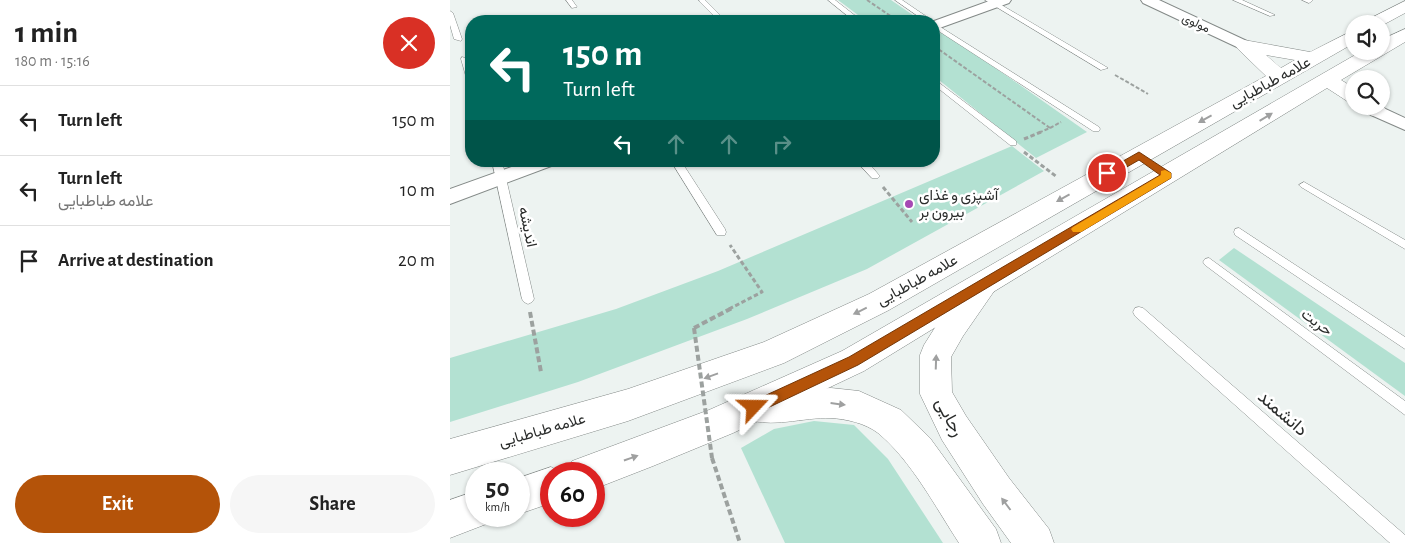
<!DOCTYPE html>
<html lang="en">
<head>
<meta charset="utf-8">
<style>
  body { margin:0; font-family:"Alegreya Sans",Vazirmatn,sans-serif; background:#f6f6f6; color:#222; height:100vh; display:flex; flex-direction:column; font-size:19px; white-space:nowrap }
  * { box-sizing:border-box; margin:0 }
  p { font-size:16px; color:#767676 }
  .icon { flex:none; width:28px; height:28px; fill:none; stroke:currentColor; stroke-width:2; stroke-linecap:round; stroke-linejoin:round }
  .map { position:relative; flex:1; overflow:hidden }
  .side { display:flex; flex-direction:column; background:#fff; width:450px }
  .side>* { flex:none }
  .hud { position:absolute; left:15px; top:15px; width:475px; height:152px; border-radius:20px; box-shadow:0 1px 4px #0004; background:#00695c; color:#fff; overflow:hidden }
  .buttons { position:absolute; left:895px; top:15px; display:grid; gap:10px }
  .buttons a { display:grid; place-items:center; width:45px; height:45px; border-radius:50%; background:#fff; box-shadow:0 1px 4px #0004; font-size:25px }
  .speed { position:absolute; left:15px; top:462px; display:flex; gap:10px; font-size:25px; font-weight:700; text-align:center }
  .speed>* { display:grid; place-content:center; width:65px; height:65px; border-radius:50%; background:#fff; box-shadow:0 1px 4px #0004; line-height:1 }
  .speed small { font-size:12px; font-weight:400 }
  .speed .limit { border:8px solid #d22; background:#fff; color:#111 }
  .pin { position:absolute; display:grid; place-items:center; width:42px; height:42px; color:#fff; margin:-21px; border:2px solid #fff; border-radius:50%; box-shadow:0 1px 5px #0007 }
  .me { position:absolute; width:55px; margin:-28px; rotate:67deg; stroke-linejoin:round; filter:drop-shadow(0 0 4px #0008) }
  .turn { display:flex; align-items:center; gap:18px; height:105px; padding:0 15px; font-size:22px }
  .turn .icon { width:65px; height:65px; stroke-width:2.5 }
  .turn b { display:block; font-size:35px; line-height:42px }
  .lanes { display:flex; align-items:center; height:48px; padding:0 15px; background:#0003; justify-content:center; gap:25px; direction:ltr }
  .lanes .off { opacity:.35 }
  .round { display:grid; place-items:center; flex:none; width:52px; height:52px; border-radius:26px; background:#f6f6f6 }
  .head { display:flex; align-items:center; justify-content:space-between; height:85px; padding:0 15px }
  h1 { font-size:30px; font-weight:700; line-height:38px }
  .cta { display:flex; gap:10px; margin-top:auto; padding:10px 15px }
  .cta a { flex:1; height:58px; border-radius:30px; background:#b45309; color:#fff; font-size:20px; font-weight:700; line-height:58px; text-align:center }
  .cta a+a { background:#f6f6f6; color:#222 }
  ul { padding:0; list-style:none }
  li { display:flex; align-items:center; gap:15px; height:70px; padding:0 15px; border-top:1px solid #e0e0e0 }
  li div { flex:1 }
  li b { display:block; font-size:19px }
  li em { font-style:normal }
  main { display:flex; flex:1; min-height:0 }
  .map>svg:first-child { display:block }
  .green { fill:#b3e1d2 }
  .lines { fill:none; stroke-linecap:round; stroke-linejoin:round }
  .lane-casing { stroke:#838987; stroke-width:1 }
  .street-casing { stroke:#838987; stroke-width:2 }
  .secondary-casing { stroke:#838987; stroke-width:1 }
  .primary-casing { stroke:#838987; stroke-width:1 }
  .path-far2 { stroke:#9ca19f; stroke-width:2; stroke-dasharray:4 2; stroke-linecap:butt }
  .path-far1 { stroke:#9ca19f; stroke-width:3; stroke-dasharray:4.5 2.5; stroke-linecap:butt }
  .path { stroke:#9ca19f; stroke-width:4; stroke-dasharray:6 3; stroke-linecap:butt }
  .lane { fill:#fff; fill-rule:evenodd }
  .street { fill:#fff; fill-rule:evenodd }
  .secondary { fill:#fff; fill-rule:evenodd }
  .primary { fill:#fff; fill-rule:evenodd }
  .path-bridge { stroke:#9ca19f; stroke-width:4; stroke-dasharray:6 3; stroke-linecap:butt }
  .oneway { fill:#9fa0a0 }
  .route { fill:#b45309; stroke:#753606 }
  .slow { fill:#f59e0b }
  .poi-dot { fill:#a649b4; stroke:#fff; stroke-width:2 }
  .labels { text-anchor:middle; stroke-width:5; stroke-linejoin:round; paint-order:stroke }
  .far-street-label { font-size:12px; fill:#2a2c2b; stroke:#fff }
  .street-label { font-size:15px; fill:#2a2c2b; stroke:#fff }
  .poi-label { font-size:15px; fill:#2a2c2b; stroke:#fff; text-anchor:start }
  .near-street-label { font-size:18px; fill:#2a2c2b; stroke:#fff }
</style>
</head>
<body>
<main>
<section class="side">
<div class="head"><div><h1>1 min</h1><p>180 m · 15:16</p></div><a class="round" style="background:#d93025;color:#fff"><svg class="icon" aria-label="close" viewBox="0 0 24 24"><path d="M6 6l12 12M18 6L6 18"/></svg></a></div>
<ul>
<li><svg class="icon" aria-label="left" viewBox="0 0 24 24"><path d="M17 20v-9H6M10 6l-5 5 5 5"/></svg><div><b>Turn left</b></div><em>150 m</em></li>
<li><svg class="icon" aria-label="left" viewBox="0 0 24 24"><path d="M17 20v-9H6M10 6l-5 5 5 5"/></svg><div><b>Turn left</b><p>علامه طباطبایی</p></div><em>10 m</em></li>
<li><svg class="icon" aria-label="arrive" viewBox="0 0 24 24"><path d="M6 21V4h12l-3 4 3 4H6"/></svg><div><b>Arrive at destination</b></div><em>20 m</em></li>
</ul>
<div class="cta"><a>Exit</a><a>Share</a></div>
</section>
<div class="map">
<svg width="955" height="543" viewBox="0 0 955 543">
  <rect width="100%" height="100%" fill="#edf3f1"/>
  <g class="green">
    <path d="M 388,0 L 441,0 L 470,20 L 416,21 Z"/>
    <path d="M 494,32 L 637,132 L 586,158 L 484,76 L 484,35 Z"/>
    <path d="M 562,146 L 594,171 L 417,269 L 297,319 L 128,382 L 0,422 L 0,358 L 166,309 L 268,271 Z"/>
    <path d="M 784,248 L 955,363 L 955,396 L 769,260 Z"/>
    <path d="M 364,421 L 404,425 L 438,459 L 493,543 L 335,543 L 291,448 L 324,429 Z"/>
  </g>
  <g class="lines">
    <g class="lane-casing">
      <g id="lane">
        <path d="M 116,0 L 122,0 L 127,7 L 122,8 Z"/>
        <path d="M 249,0 L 255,0 L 276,21 L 269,21 L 250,2 Z"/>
        <path d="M 378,0 L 385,0 L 412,21 L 404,21 Z"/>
        <path d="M 445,0 L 452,0 L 483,21 L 475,21 Z"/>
        <path d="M 535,0 L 543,0 L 658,68 L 651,70 Z"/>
        <path d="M 783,0 L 792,0 L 825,15 L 820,16 Z"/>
        <path d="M 852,0 L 862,0 L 862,1 L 859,3 Z"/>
        <path d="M 0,11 L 3,13 L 12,39 L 11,41 L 4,39 L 0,25 Z"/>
        <path d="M 484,23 L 649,127 L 650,129 L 649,131 L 643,131 L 484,28 Z"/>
        <path d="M 12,57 L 19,59 L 21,67 L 21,82 L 17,80 L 11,59 Z"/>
        <path d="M 484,79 L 566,141 L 566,145 L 560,145 L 484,85 Z"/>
        <path d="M 42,161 L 52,161 L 84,299 L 82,302 L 78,304 L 74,302 L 72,299 Z"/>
        <path d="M 221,161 L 231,161 L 275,229 L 276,232 L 275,235 L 267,235 Z"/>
        <path d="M 406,161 L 417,161 L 428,174 L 430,176 L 428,178 L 422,178 Z"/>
        <path d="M 854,182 L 955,240 L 955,249 L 851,187 L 849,185 Z"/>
        <path d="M 789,228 L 955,337 L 955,349 L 785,235 L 784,232 L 785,229 Z"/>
        <path d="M 759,258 L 955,401 L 955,415 L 755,265 L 753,262 L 755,259 Z"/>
        <path d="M 689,307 L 693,308 L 955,535 L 955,543 L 940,543 L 685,316 L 683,312 L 685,308 Z"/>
      </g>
    </g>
    <g class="street-casing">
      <g id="street">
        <path d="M 542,0 L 561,0 L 559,3 L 484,30 L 484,21 Z"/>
        <path d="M 691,0 L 709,0 L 799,42 L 801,45 L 799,48 L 789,48 L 693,3 Z"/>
        <path d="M 929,106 L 955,118 L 955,130 L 921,115 L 918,111 L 921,107 Z"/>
        <path d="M 78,161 L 106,161 L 104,165 L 0,204 L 0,189 Z"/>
      </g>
    </g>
    <g class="secondary-casing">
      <g id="secondary">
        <path d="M 535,273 L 545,276 L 549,284 L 513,336 L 501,357 L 502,392 L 516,416 L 559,478 L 599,529 L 604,543 L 561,543 L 533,504 L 492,440 L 470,394 L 470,355 L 474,345 L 491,318 L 525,276 Z"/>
        <path d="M 381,388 L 409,391 L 451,410 L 480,438 L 546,529 L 551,543 L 509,543 C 486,508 461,460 428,433 C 415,423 396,419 381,418 C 353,417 321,429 294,418 L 289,407 L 294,396 L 306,391 Z"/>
      </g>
    </g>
    <g class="primary-casing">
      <g id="primary">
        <path d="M 955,1 L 955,13 L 931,26 L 931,24 L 914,24 L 917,20 Z"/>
        <path d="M 955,29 L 955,42 L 891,80 L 904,88 L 904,103 L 897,101 L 877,88 L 414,371 L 283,433 L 203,466 L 144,489 L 144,474 L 117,474 L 122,461 L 259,410 L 392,351 L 912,51 L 931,51 L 931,40 Z"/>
        <path d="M 904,30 L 904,43 L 439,310 L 334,363 L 178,421 L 0,475 L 0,439 L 178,389 L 314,342 L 419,294 L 816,76 L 788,49 L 785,45 L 788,41 L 794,40 L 860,52 ZM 816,55 L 845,60 L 831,68 Z"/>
        <path d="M 931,103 L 937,111 L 934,115 C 924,118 915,115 909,106 L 931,106 Z"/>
        <path d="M 101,467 L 114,474 L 101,474 L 101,503 L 69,514 L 69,478 Z"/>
        <path d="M 26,491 L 26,516 L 42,516 L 39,523 L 0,538 L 0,500 Z"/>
      </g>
    </g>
    <g class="path-far2">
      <path d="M 417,0 L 448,21"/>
      <path d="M 484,46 L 600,128 L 588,133"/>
      <path d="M 665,75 L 698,94"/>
      <path d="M 600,128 L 611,122"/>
    </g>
    <g class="path-far1">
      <path d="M 574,139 L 591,132"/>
      <path d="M 574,152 L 607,177"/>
      <path d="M 433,187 L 462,222"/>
      <path d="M 279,309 L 312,292 L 280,245"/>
    </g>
    <g class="path">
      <path d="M 80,312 L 91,372"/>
      <path d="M 244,328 L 282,308"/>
      <path d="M 262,458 L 290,543"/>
    </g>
    <use href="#lane" class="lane"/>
    <use href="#street" class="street"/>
    <use href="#secondary" class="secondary"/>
    <use href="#primary" class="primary"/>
    <path class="path-bridge" d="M 244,328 L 262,458"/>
  </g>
  <defs><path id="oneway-solid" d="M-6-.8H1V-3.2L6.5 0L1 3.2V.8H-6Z" transform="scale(1.25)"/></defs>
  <g class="oneway">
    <use href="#oneway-solid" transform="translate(816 117) rotate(-31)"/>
    <use href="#oneway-solid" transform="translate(755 119) rotate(151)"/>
    <use href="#oneway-solid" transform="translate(613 198) rotate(151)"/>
    <use href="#oneway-solid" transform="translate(410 311) rotate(154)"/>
    <use href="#oneway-solid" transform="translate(486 362) rotate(-88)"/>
    <use href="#oneway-solid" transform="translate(261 376) rotate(160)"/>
    <use href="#oneway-solid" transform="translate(388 404) rotate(7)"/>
    <use href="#oneway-solid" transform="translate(181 458) rotate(-19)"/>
    <use href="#oneway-solid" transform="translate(556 504) rotate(-127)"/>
  </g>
  <path class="route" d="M 689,152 L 721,173 L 721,178 L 408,365 L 309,412 L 304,414 L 299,412 L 297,407 L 299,403 L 399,357 L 710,175 L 689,160 L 661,176 L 654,176 L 652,173 Z"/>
  <path class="slow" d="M 715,170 L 721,173 L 721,178 L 631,232 L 623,232 L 621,229 L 623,227 L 711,175 L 711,171 Z"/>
  <circle class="poi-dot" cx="459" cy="204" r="5"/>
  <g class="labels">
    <g class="far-street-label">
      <text transform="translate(746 23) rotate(25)" y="4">مولوی</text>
    </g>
    <g class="street-label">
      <text transform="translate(820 82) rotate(-29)" y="5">علامه طباطبایی</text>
      <text transform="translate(78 227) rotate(78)" y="5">اندیشه</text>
      <text transform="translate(467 280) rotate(-29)" y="5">علامه طباطبایی</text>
      <text transform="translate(867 322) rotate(37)" y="5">حریت</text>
      <text transform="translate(92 430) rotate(-16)" y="5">علامه طباطبایی</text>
    </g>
    <g class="poi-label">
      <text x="469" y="200">آشپزی و غذای<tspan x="469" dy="17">بیرون بر</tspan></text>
    </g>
    <g class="near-street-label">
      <text transform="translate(833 413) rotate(41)" y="6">دانشمند</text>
      <text transform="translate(500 417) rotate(62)" y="6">رجایی</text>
    </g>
  </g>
</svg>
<div class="buttons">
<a><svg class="icon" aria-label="sound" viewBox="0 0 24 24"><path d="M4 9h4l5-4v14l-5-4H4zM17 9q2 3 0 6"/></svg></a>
<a><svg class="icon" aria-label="search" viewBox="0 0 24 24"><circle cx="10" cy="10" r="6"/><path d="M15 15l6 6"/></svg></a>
</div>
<div class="speed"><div>50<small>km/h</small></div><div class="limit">60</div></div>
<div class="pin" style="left:657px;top:173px;background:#d93025"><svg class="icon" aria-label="arrive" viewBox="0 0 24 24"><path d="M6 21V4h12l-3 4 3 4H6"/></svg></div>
<svg class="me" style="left:304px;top:407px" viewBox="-20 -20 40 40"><path d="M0-17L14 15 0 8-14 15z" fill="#b45309" stroke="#fff" stroke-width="4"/></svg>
<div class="hud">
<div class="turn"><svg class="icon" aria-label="left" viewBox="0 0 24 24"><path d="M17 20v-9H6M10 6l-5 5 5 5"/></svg><div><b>150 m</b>Turn left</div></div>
<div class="lanes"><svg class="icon" aria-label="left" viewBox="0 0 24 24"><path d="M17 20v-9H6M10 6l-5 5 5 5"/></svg><svg class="icon off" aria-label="ahead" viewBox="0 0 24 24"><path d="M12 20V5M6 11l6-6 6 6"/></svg><svg class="icon off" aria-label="ahead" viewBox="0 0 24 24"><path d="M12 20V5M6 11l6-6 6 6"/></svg><svg class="icon off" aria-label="right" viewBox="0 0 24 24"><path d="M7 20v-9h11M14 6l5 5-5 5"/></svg></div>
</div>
</div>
</main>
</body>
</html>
